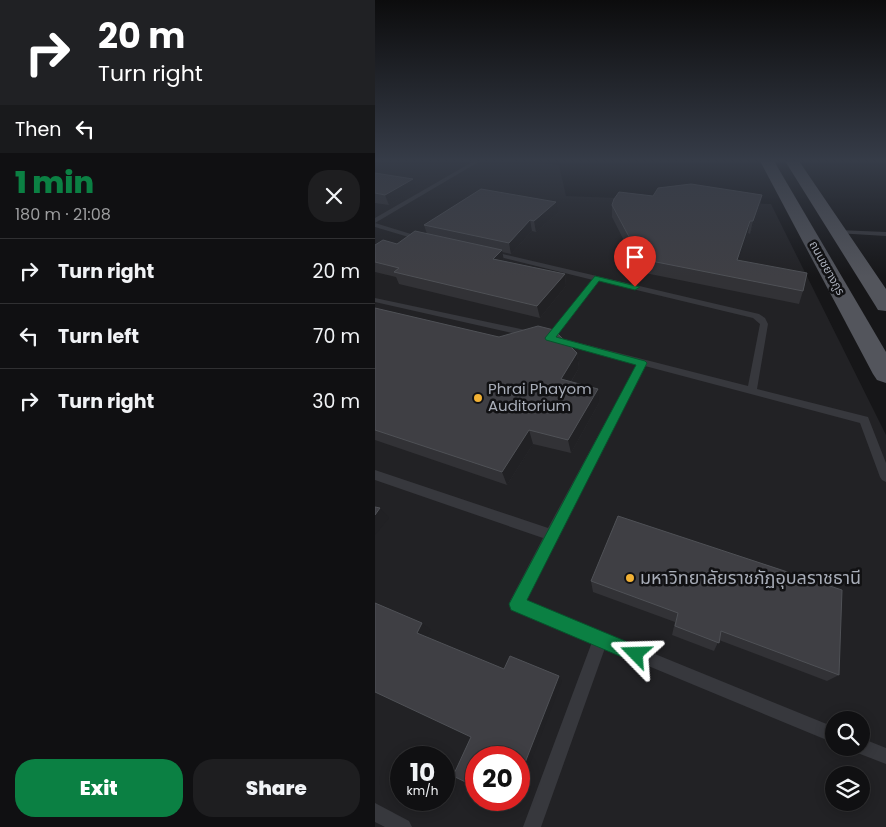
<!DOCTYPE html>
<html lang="en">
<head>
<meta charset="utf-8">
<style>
  body { margin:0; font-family:Poppins,"Noto Sans Thai",sans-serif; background:#1e1e20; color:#f1f3f6; height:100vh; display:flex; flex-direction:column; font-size:19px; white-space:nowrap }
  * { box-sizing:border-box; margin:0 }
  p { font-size:16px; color:#9c9d9f }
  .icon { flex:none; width:28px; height:28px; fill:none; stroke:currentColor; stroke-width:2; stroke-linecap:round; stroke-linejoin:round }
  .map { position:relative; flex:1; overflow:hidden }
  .sheet { display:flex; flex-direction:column; background:#101012; width:375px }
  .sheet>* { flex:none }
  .banner { background:#202124; color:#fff; overflow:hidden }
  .fabs { position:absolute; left:450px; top:711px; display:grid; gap:10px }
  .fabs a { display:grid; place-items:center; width:45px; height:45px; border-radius:50%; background:#101012; box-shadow:0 2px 12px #0003,0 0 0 1px #303032; font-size:25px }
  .speed { position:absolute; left:15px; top:746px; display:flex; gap:10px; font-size:25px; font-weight:700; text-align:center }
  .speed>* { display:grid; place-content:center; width:65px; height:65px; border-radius:50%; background:#101012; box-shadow:0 2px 12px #0003,0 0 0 1px #303032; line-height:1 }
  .speed small { font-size:12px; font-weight:400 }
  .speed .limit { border:8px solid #d22; background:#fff; color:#111 }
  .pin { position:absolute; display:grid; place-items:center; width:42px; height:42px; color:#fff; margin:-51px -21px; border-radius:50% 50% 50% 0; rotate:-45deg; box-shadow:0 0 5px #0007 }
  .pin .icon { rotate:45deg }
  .me { position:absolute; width:55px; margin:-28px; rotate:292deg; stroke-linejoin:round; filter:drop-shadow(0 0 4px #0008) }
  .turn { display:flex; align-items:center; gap:18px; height:105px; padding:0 15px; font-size:22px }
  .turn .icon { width:65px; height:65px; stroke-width:2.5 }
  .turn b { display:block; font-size:35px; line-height:42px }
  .then { display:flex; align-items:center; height:48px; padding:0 15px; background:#0003; gap:10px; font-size:19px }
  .round { display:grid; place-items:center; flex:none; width:52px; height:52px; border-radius:20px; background:#1e1e20 }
  .overview { display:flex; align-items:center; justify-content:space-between; height:85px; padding:0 15px }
  h1 { font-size:30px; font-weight:800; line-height:38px; color:#0b8043 }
  .primary-button { display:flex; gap:10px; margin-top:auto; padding:10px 15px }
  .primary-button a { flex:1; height:58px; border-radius:20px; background:#0b8043; color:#fff; font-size:20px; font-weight:800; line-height:58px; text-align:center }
  .primary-button a+a { background:#1e1e20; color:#f1f3f6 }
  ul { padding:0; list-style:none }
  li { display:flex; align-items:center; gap:15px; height:65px; padding:0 15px; border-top:1px solid #303032 }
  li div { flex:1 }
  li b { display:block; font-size:19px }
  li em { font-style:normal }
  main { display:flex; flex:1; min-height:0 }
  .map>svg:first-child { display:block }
  .built { fill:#222225; fill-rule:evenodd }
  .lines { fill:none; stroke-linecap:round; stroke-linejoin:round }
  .service { fill:#37383d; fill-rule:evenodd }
  .primary { fill:#53555c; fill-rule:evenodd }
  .wall { fill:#323236 }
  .shaded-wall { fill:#212124 }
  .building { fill:#3f3f44; stroke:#4f5156 }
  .route { fill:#0b8043; stroke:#07532c }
  .poi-dot { fill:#f2b134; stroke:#111113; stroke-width:2 }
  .labels { text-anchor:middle; stroke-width:5; stroke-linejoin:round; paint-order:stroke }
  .far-street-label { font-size:12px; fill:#a8adb8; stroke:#111113 }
  .poi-label { font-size:15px; fill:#a8adb8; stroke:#111113; text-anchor:start }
  .near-poi-label { font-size:18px; fill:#a8adb8; stroke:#111113; text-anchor:start }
</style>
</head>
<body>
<main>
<section class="sheet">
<div class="banner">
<div class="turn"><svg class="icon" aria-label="right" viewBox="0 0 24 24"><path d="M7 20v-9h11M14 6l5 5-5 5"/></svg><div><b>20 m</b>Turn right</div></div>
<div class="then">Then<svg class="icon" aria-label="left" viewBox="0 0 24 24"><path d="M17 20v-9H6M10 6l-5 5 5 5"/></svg></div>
</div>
<div class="overview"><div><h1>1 min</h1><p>180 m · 21:08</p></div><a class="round"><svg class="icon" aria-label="close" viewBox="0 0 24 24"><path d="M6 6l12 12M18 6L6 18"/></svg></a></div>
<ul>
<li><svg class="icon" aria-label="right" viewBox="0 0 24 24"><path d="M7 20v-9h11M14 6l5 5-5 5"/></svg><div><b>Turn right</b></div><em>20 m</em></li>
<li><svg class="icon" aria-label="left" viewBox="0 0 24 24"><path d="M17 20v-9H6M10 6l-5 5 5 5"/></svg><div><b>Turn left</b></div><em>70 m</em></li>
<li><svg class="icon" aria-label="right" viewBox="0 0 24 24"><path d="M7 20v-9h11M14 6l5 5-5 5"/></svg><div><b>Turn right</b></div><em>30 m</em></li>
</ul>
<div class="primary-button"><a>Exit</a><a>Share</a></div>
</section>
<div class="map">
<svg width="511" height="827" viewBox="0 0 511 827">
  <rect width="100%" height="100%" fill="#161618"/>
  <path class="built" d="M 0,161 L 150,161 L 184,165 L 191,196 L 396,204 L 511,435 L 511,827 L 0,827 ZM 459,720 L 486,720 L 486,748 L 459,748 ZM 26,758 L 69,758 L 69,800 L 26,800 ZM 101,758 L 144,758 L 144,800 L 101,800 ZM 459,775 L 486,775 L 486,802 L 459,802 Z"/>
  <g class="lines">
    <g class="service">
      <path d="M 99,161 L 105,161 L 0,223 L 0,218 Z"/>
      <path d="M 272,161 L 340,161 L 338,162 Z"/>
      <path d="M 0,223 L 49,238 L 50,239 L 47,241 L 0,227 Z"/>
      <path d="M 463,230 L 511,232 L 511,236 L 461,233 L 460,232 Z"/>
      <path d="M 115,251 L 384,314 L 390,318 L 393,324 L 382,389 L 493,417 L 511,463 L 511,482 L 507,480 L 505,477 L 485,423 L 270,366 L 150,601 L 459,727 L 459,743 L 230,648 L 166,827 L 148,827 L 217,642 L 136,609 L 134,604 L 136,599 L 168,538 L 0,480 L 0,470 L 173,528 L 262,364 L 172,340 L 171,338 L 218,280 L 113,254 L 113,252 ZM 224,281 L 378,318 L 385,324 L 373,386 L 181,337 Z"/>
      <path d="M 0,298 L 155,331 L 159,334 L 155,337 L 0,302 Z"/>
      <path d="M 486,738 L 511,748 L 511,764 L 480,752 L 478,748 L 486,748 Z"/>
      <path d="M 0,803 L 34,821 L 37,827 L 10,827 L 0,822 Z"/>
    </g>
    <g class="primary">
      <path d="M 385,161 L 399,161 L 511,352 L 511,383 L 502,380 L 498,374 Z"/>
      <path d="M 410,161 L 424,161 L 511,289 L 511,311 L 503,310 L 500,305 Z"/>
    </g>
  </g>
  <g class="wall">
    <path d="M 0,173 L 41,189 L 14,205 L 0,203 Z"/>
    <path d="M 237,205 L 385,207 L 375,234 L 373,233 L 363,260 L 428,291 L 424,304 L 265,272 L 237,217 Z"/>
    <path d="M 183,213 L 161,232 L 157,231 L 136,254 L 127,252 L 129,261 L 190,274 L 191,286 L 165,318 L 24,284 L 21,277 L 0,272 L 0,245 L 22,244 L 52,234 L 49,225 Z"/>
    <path d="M 0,308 L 124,337 L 202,353 L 204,368 L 196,382 L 224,403 L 196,453 L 158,444 L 132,485 L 0,440 Z"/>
    <path d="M 243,516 L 464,675 L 452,681 L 344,640 L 339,651 L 297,635 L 300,622 L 218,592 L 216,581 Z"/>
  </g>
  <g class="shaded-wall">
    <path d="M 38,179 L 41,189 L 14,205 L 10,195 Z"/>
    <path d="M 387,195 L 385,207 L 375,234 L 378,221 Z"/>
    <path d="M 181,202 L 183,213 L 161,232 L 159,221 Z"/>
    <path d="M 155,220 L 157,231 L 136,254 L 134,243 Z"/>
    <path d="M 375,221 L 373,233 L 359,273 L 362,260 Z"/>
    <path d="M 127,250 L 129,261 L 118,259 Z"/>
    <path d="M 190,274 L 191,286 L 165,318 L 162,306 Z"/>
    <path d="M 202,353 L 204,368 L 189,393 L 186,379 Z"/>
    <path d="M 223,389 L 224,403 L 196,453 L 193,440 Z"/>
    <path d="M 154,430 L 158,444 L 132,485 L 127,472 Z"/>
    <path d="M 5,508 L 14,518 L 0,535 L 0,515 Z"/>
    <path d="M 47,623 L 56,630 L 50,639 L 42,633 Z"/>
    <path d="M 184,676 L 187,681 L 144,792 L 144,778 Z"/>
    <path d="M 135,800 L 141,800 L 139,803 L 133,804 Z"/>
  </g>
  <g class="building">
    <path d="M 0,173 L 38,179 L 10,195 L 0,193 Z"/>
    <path d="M 316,184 L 387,195 L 378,221 L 375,221 L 362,260 L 432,273 L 428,291 L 266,259 L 237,205 L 239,199 L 244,192 L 278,196 L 283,188 Z"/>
    <path d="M 106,189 L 181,202 L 159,221 L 155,220 L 134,243 L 49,225 Z"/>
    <path d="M 40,231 L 127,250 L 118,259 L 190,274 L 162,306 L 19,272 L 24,268 L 0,262 L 0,245 L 8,240 L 22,244 Z"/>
    <path d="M 0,308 L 124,337 L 163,326 L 179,330 L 202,353 L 186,379 L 223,389 L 193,440 L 154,430 L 127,472 L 0,430 Z"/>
    <path d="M 0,507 L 5,508 L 0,515 Z"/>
    <path d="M 243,516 L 467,590 L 464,675 L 346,631 L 344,643 L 300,626 L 303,613 L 216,581 Z"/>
    <path d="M 0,603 L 47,623 L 42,633 L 129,669 L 135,656 L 184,676 L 144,778 L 144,758 L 101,758 L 101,787 L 78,776 L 96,737 L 0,692 Z"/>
    <path d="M 126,800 L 135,800 L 133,804 Z"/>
  </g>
  <linearGradient id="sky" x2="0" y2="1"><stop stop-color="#0c0c0d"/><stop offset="0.58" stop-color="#363c48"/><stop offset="1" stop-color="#363c48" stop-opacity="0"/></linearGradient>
  <rect width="511" height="277" fill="url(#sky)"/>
  <path class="route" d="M 220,276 L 265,287 L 260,290 L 224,281 L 181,337 L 270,361 L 272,363 L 152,600 L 267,648 L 269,654 L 267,660 L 261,663 L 136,610 L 134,604 L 261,365 L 171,340 L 170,338 Z"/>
  <g class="poi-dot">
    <circle cx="103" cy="398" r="5"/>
    <circle cx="255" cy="578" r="5"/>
  </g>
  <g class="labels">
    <g class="far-street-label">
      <text transform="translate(452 268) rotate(61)" y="4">ถนนชยางกูร</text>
    </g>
    <g class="poi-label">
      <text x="113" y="394">Phrai Phayom<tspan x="113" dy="17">Auditorium</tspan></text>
    </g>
    <g class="near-poi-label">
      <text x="265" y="584">มหาวิทยาลัยราชภัฏอุบลราชธานี</text>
    </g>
  </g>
</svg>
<div class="fabs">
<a><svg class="icon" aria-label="search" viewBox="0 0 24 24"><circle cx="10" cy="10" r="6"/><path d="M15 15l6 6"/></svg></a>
<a><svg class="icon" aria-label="layers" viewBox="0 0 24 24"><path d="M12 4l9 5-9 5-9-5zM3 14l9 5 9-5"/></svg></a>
</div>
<div class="speed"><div>10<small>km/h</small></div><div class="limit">20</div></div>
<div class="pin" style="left:260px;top:287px;background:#d93025"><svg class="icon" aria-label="arrive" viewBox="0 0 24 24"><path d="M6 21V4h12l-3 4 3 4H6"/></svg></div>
<svg class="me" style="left:261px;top:654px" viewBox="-20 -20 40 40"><path d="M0-17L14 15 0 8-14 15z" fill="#0b8043" stroke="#fff" stroke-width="4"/></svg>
</div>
</main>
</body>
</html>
